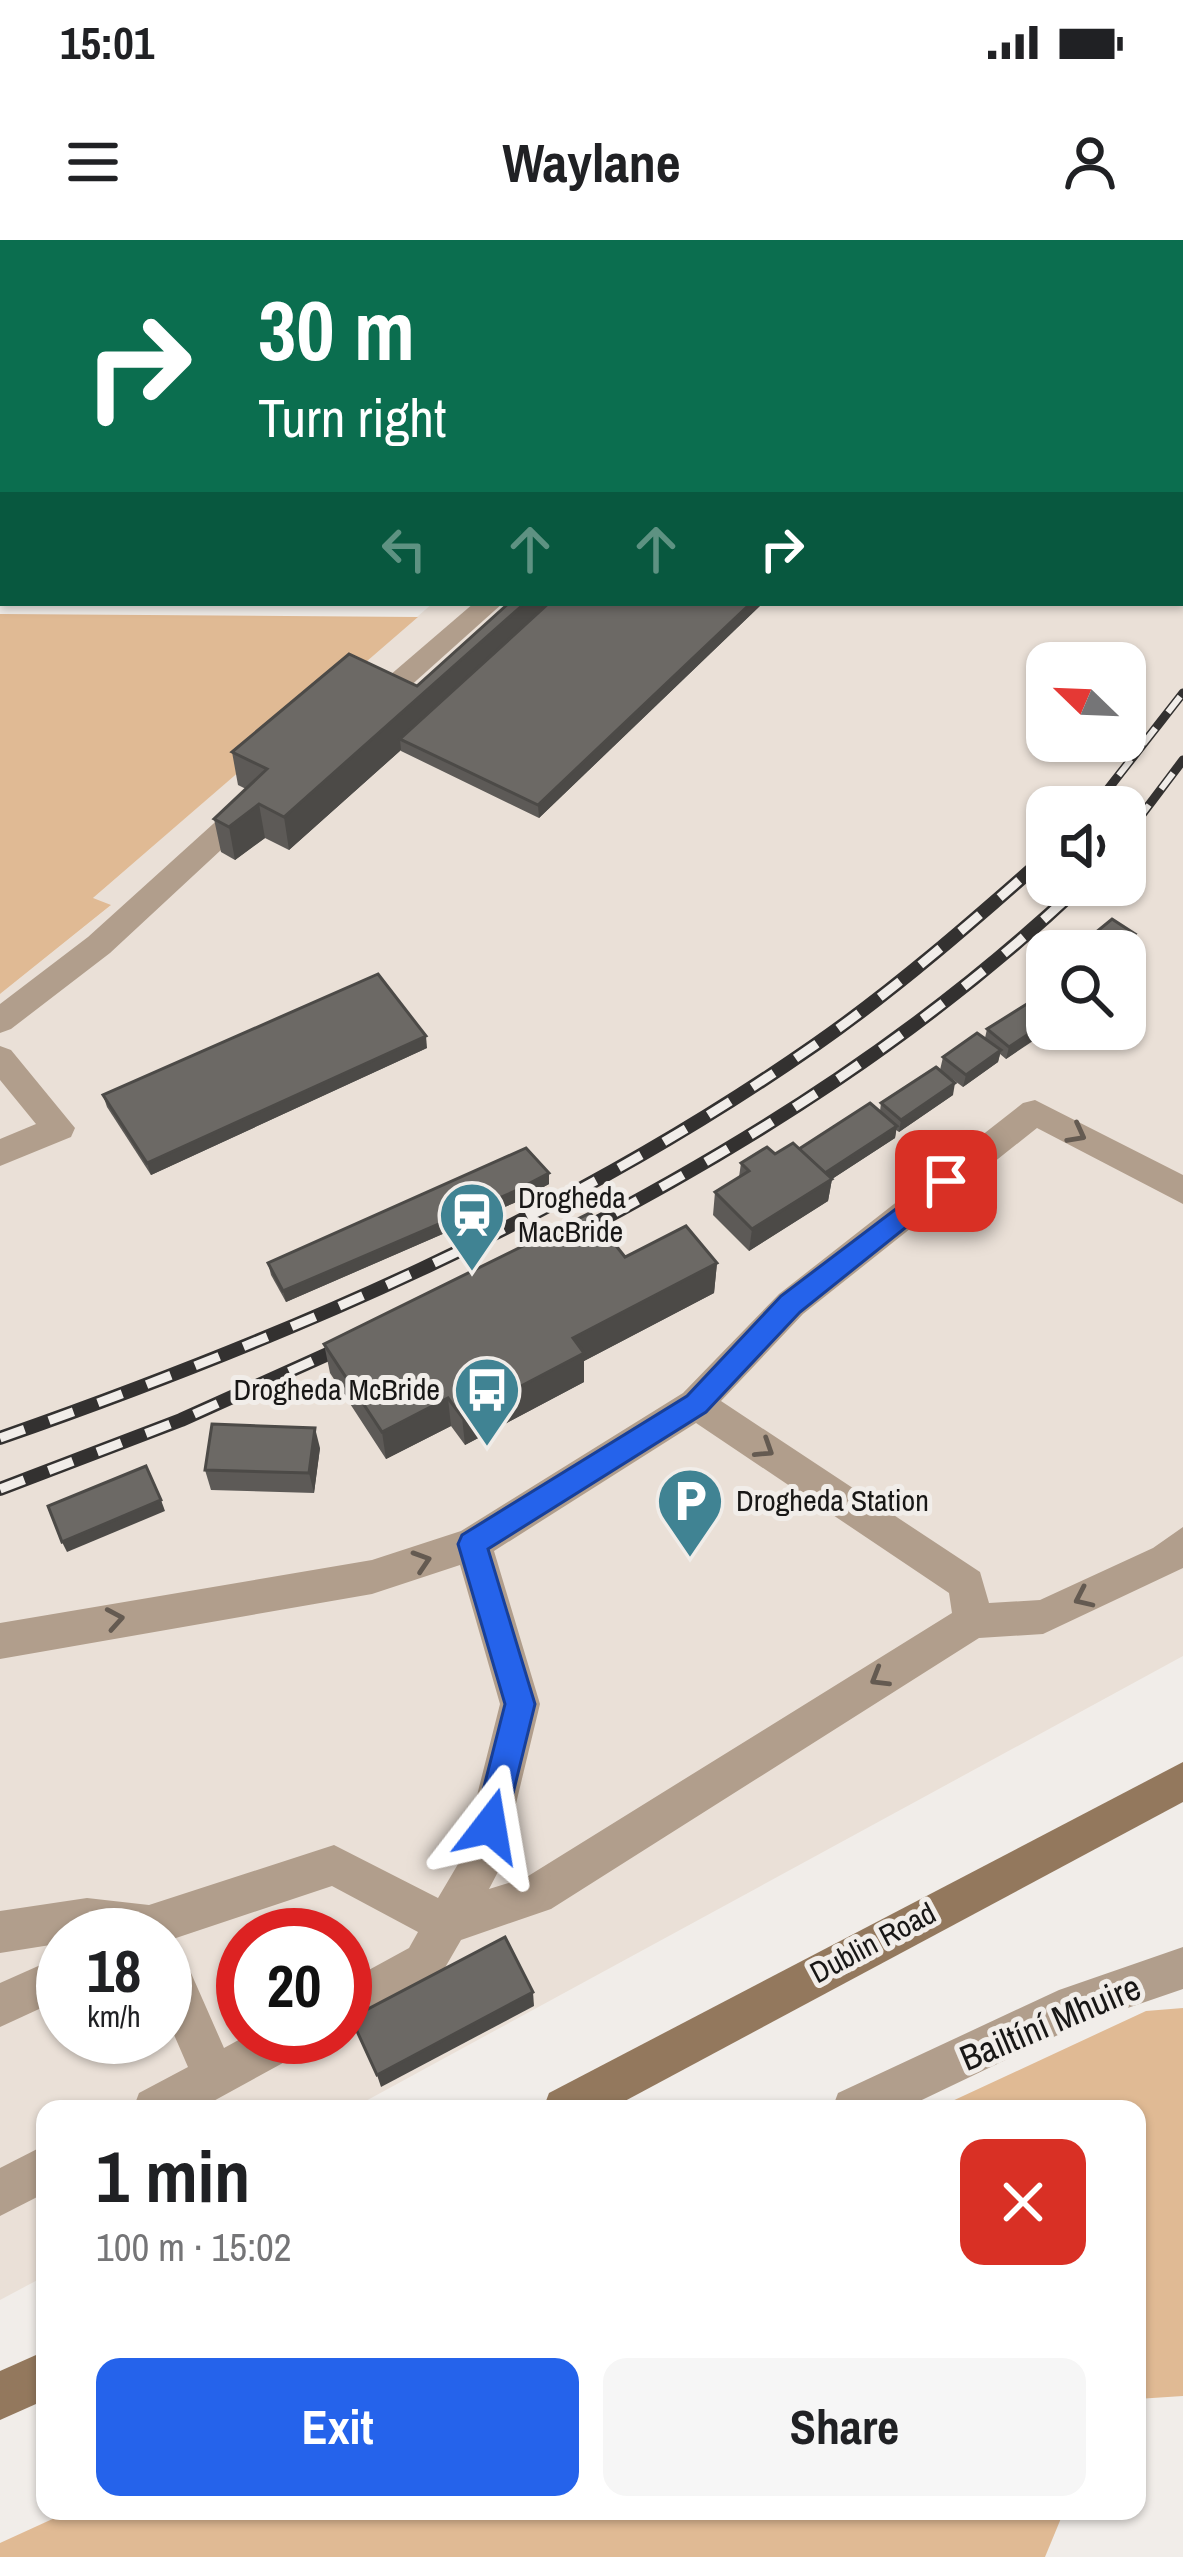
<!DOCTYPE html>
<html lang="en">
<head>
<meta charset="utf-8">
<style>
  body { margin:0; font-family:"Archivo Narrow",sans-serif; background:#f6f6f6; color:#202124; height:100vh; display:flex; flex-direction:column; font-size:45px; white-space:nowrap }
  * { box-sizing:border-box; margin:0 }
  p { font-size:39px; color:#757577 }
  .icon { flex:none; width:66px; height:66px; fill:none; stroke:currentColor; stroke-width:2; stroke-linecap:round; stroke-linejoin:round }
  .map { position:relative; flex:1; overflow:hidden }
  .details { position:absolute; left:36px; top:1860px; width:1110px; height:420px; display:flex; flex-direction:column; background:#fff; border-radius:24px; box-shadow:0 3px 9px #0004 }
  .details>* { flex:none }
  .banner { position:absolute; left:0px; top:0px; width:1185px; height:366px; box-shadow:0 3px 9px #0004; background:#0b6e4f; color:#fff; overflow:hidden }
  .needle { width:78px; rotate:293deg }
  .tools { position:absolute; left:1026px; top:402px; display:grid; gap:24px }
  .tools a { display:grid; place-items:center; width:120px; height:120px; border-radius:24px; background:#fff; box-shadow:0 3px 9px #0004; font-size:60px }
  .speed { position:absolute; left:36px; top:1668px; display:flex; gap:24px; font-size:60px; font-weight:700; text-align:center }
  .speed>* { display:grid; place-content:center; width:156px; height:156px; border-radius:50%; background:#fff; box-shadow:0 3px 9px #0004; line-height:1 }
  .speed small { font-size:30px; font-weight:400 }
  .speed .limit { border:18px solid #d22; background:#fff; color:#111 }
  .pin { position:absolute; display:grid; place-items:center; width:102px; height:102px; color:#fff; margin:-51px; border-radius:24px; box-shadow:0 6px 18px #0006 }
  .me { position:absolute; width:132px; margin:-66px; rotate:14deg; stroke-linejoin:round; filter:drop-shadow(0 0 9px #0008) }
  .turn { display:flex; align-items:center; gap:42px; height:252px; padding:0 60px; font-size:54px }
  .turn .icon { width:156px; height:156px; stroke-width:2.5 }
  .turn b { display:block; font-size:84px; line-height:102px }
  .lanes { display:flex; align-items:center; height:114px; padding:0 60px; background:#0003; justify-content:center; gap:60px; direction:ltr }
  .lanes .off { opacity:.35 }
  .round { display:grid; place-items:center; flex:none; width:126px; height:126px; border-radius:24px; background:#f6f6f6 }
  .overview { display:flex; align-items:center; justify-content:space-between; height:204px; padding:0 60px }
  h1 { font-size:72px; font-weight:700; line-height:90px }
  .button { display:flex; gap:24px; margin-top:auto; padding:24px 60px }
  .button a { flex:1; height:138px; border-radius:24px; background:#2563eb; color:#fff; font-size:48px; font-weight:700; line-height:138px; text-align:center }
  .button a+a { background:#f6f6f6; color:#202124 }
  .status { display:flex; justify-content:space-between; align-items:center; height:84px; padding:0 60px; background:#fff; direction:ltr }
  .status svg { height:33px; fill:currentColor }
  header { display:flex; justify-content:space-between; align-items:center; height:156px; padding:0 60px; background:#fff; font-size:54px; font-weight:700 }
  .map>svg:first-child { display:block }
  .built { fill:#eae0d7; fill-rule:evenodd }
  .green { fill:#e0ba94 }
  .lines { fill:none; stroke-linecap:round; stroke-linejoin:round }
  .lane { fill:#b19e8c; fill-rule:evenodd }
  .street { fill:#b19e8c; fill-rule:evenodd }
  .secondary { fill:#93785d; fill-rule:evenodd }
  .rail-far1-casing { stroke:#333130; stroke-width:9 }
  .rail-casing { stroke:#333130; stroke-width:14 }
  .rail-far1 { stroke:#f1ede9; stroke-width:6; stroke-dasharray:20; stroke-linecap:butt }
  .rail { stroke:#f1ede9; stroke-width:9; stroke-dasharray:26; stroke-linecap:butt }
  .wall { fill:#5d5a57 }
  .shaded-wall { fill:#4c4a47 }
  .building { fill:#6c6965; stroke:#4c4a47; stroke-width:3 }
  .oneway { stroke:#645a51 }
  .route { fill:#2563eb; stroke:#184099; stroke-width:3 }
  .labels { text-anchor:middle; stroke-width:10; stroke-linejoin:round; paint-order:stroke }
  .poi-label { font-size:30px; fill:#181716; stroke:#f1ede9; text-anchor:start }
  .street-label { font-size:30px; fill:#181716; stroke:#f1ede9 }
  .near-street-label { font-size:36px; fill:#181716; stroke:#f1ede9 }
</style>
</head>
<body>
<div class="status"><b>15:01</b><svg viewBox="0 0 49 12"><path d="M0 12V9h3v3zM5 12V6h3v6zM10 12V3h3v9zM15 12V0h3v12zM26 1h20v11H26zM47 4h2v5h-2z"/></svg></div>
<header><svg class="icon" aria-label="menu" viewBox="0 0 24 24"><path d="M4 6h16M4 12h16M4 18h16"/></svg>Waylane<svg class="icon" aria-label="person" viewBox="0 0 24 24"><circle cx="12" cy="8" r="4"/><path d="M4 21q1-7 8-7t8 7"/></svg></header>
<div class="map">
<svg width="1183" height="2317" viewBox="0 0 1183 2317">
  <rect width="100%" height="100%" fill="#f1ede9"/>
  <path class="built" d="M 868,0 L 1183,0 L 1183,1416 L 351,1869 L 45,1869 L 45,2036 L 0,2060 L 0,754 L 110,666 L 92,659 L 433,363 L 1182,363 L 1182,3 L 864,3 ZM 1047,423 L 1125,423 L 1125,501 L 1047,501 ZM 1047,567 L 1125,567 L 1125,645 L 1047,645 ZM 1047,711 L 1125,711 L 1125,789 L 1047,789 ZM 63,1695 L 165,1695 L 165,1797 L 63,1797 ZM 243,1695 L 345,1695 L 345,1797 L 243,1797 Z"/>
  <g class="green">
    <path d="M 0,374 L 418,377 L 93,658 L 111,665 L 0,754 Z"/>
    <path d="M 1183,1768 L 1183,2156 L 1137,2159 L 1137,1869 L 935,1869 L 1146,1771 Z"/>
    <path d="M 70,2271 L 1064,2271 L 1045,2317 L 0,2317 L 0,2303 Z"/>
  </g>
  <g class="lines">
    <g class="lane">
      <path d="M 474,363 L 503,363 L 388,466 L 368,466 L 364,460 L 368,454 Z"/>
      <path d="M 254,553 L 264,556 L 269,563 L 264,570 L 110,713 L 11,789 L 0,793 L 0,764 L 88,697 L 244,556 Z"/>
      <path d="M 0,806 L 11,810 L 75,888 L 71,897 L 0,926 L 0,899 L 36,884 L 0,840 Z"/>
      <path d="M 1035,860 L 1183,935 L 1183,964 L 1037,888 L 803,1074 L 721,1161 L 980,1332 L 989,1363 L 1040,1360 L 1153,1308 L 1183,1287 L 1183,1328 L 1043,1394 L 979,1398 L 551,1669 L 461,1700 L 439,1738 L 345,1788 L 345,1743 L 409,1708 L 418,1692 L 332,1646 L 173,1699 L 170,1704 L 180,1708 L 224,1808 L 244,1797 L 310,1797 L 303,1812 L 199,1869 L 133,1869 L 139,1853 L 188,1827 L 165,1774 L 165,1695 L 63,1695 L 63,1703 L 0,1713 L 0,1671 L 87,1658 L 149,1665 L 334,1605 L 438,1658 L 461,1619 L 500,1464 L 460,1325 L 372,1354 L 0,1419 L 0,1383 L 372,1320 L 461,1291 L 683,1153 L 779,1054 L 1023,863 ZM 696,1183 L 949,1353 L 952,1373 L 525,1638 L 489,1649 L 501,1626 L 540,1464 L 494,1311 Z"/>
      <path d="M 63,1715 L 63,1758 L 0,1787 L 0,1743 Z"/>
      <path d="M 45,1905 L 45,1953 L 0,1976 L 0,1928 Z"/>
    </g>
    <path class="street" d="M 1183,1707 L 1183,1749 L 1081,1784 L 903,1869 L 832,1869 L 838,1853 L 1059,1750 Z"/>
    <g class="secondary">
      <path d="M 1183,1522 L 1183,1562 L 610,1869 L 543,1869 L 549,1853 Z"/>
      <path d="M 45,2111 L 45,2160 L 0,2180 L 0,2131 Z"/>
    </g>
    <g class="rail-far1-casing">
      <g id="rail-far1">
        <path d="M 1094,567 L 1183,453"/>
        <path d="M 1137,581 L 1183,520"/>
      </g>
    </g>
    <g class="rail-casing">
      <g id="rail">
        <path d="M 1125,596 L 1139,578"/>
        <path d="M 569,997 C 756,900 928,790 1081,645"/>
        <path d="M 0,1198 C 286,1098 565,979 815,805 C 897,748 972,682 1047,616"/>
        <path d="M 0,1249 L 181,1180 L 359,1100"/>
      </g>
    </g>
    <use href="#rail-far1" class="rail-far1"/>
    <use href="#rail" class="rail"/>
  </g>
  <g class="wall">
    <path d="M 509,363 L 763,363 L 539,578 L 401,511 L 401,510 L 289,610 L 265,598 L 235,620 L 221,612 L 214,579 L 246,549 L 238,545 L 232,512 L 417,446 Z"/>
    <path d="M 1047,732 L 1047,760 L 1035,752 L 1038,740 Z"/>
    <path d="M 987,789 L 1048,789 L 1006,819 L 1000,814 L 998,822 L 963,847 L 940,830 L 943,817 L 985,798 Z"/>
    <path d="M 427,808 L 151,935 L 107,867 L 103,855 Z"/>
    <path d="M 953,855 L 899,892 L 896,890 L 895,898 L 832,939 L 828,961 L 749,1011 L 713,975 L 715,952 L 739,937 L 741,923 L 799,909 L 880,871 L 881,863 Z"/>
    <path d="M 549,933 L 549,944 L 514,963 L 286,1062 L 271,1035 L 268,1023 Z"/>
    <path d="M 625,1017 L 717,1023 L 714,1053 L 584,1121 L 584,1142 L 465,1205 L 451,1186 L 386,1219 L 330,1133 L 324,1104 Z"/>
    <path d="M 320,1208 L 314,1253 L 211,1250 L 205,1230 Z"/>
  </g>
  <g class="shaded-wall">
    <path d="M 525,363 L 552,363 L 400,499 L 401,510 L 289,610 L 284,577 Z"/>
    <path d="M 751,363 L 763,363 L 539,578 L 538,565 Z"/>
    <path d="M 259,564 L 265,598 L 235,620 L 229,587 Z"/>
    <path d="M 1135,694 L 1131,706 L 1125,712 L 1114,711 Z"/>
    <path d="M 1047,782 L 1048,791 L 1006,819 L 1009,807 Z"/>
    <path d="M 426,796 L 427,808 L 151,935 L 147,923 Z"/>
    <path d="M 1001,810 L 998,822 L 963,847 L 966,835 Z"/>
    <path d="M 955,843 L 953,855 L 899,892 L 901,880 Z"/>
    <path d="M 897,886 L 895,898 L 832,939 L 828,961 L 749,1011 L 752,989 L 818,938 Z"/>
    <path d="M 549,933 L 549,944 L 514,963 L 286,1062 L 283,1051 Z"/>
    <path d="M 717,1023 L 714,1053 L 584,1121 L 584,1142 L 465,1205 L 462,1177 L 573,1098 Z"/>
    <path d="M 448,1158 L 451,1186 L 386,1219 L 382,1192 Z"/>
    <path d="M 315,1188 L 320,1208 L 314,1253 L 309,1233 Z"/>
    <path d="M 161,1260 L 165,1271 L 67,1312 L 62,1302 Z"/>
    <path d="M 533,1752 L 534,1766 L 381,1847 L 377,1835 Z"/>
  </g>
  <g class="building">
    <path d="M 919,0 L 1133,0 L 1130,3 L 916,3 Z"/>
    <path d="M 509,363 L 525,363 L 284,577 L 259,564 L 229,587 L 214,579 L 267,529 L 232,512 L 349,414 L 417,446 Z"/>
    <path d="M 549,363 L 751,363 L 538,565 L 400,499 Z"/>
    <path d="M 1112,679 L 1135,694 L 1114,711 L 1073,711 Z"/>
    <path d="M 1047,732 L 1047,746 L 1038,740 Z"/>
    <path d="M 378,734 L 426,796 L 147,923 L 103,855 Z"/>
    <path d="M 1030,762 L 1047,776 L 1047,782 L 1009,807 L 987,789 Z"/>
    <path d="M 977,793 L 1001,810 L 966,835 L 943,817 Z"/>
    <path d="M 936,827 L 955,843 L 901,880 L 881,863 Z"/>
    <path d="M 870,863 L 897,886 L 825,933 L 799,909 Z"/>
    <path d="M 793,903 L 832,939 L 752,989 L 715,952 L 749,931 L 741,923 L 767,907 L 775,914 Z"/>
    <path d="M 526,908 L 549,933 L 513,952 L 283,1051 L 268,1023 Z"/>
    <path d="M 590,973 L 625,1017 L 686,986 L 717,1023 L 573,1098 L 584,1113 L 462,1177 L 448,1158 L 382,1192 L 324,1104 Z"/>
    <path d="M 212,1184 L 315,1188 L 309,1233 L 205,1230 Z"/>
    <path d="M 146,1226 L 161,1260 L 62,1302 L 48,1266 Z"/>
    <path d="M 505,1697 L 533,1752 L 377,1835 L 351,1778 Z"/>
  </g>
  <defs><path id="oneway-chevron" d="M-2-3.5L2.5 0L-2 3.5" fill="none" stroke-width="1.6" stroke-linecap="round" stroke-linejoin="round" transform="scale(3)"/></defs>
  <g class="oneway">
    <use href="#oneway-chevron" transform="translate(1077 894) rotate(28)"/>
    <use href="#oneway-chevron" transform="translate(765 1209) rotate(33)"/>
    <use href="#oneway-chevron" transform="translate(422 1321) rotate(-18)"/>
    <use href="#oneway-chevron" transform="translate(1083 1358) rotate(155)"/>
    <use href="#oneway-chevron" transform="translate(115 1379) rotate(-10)"/>
    <use href="#oneway-chevron" transform="translate(879 1438) rotate(149)"/>
  </g>
  <path class="route" d="M 946,931 L 959,941 L 955,948 L 800,1072 L 706,1172 L 488,1309 L 535,1464 L 505,1586 L 501,1596 L 490,1600 L 479,1596 L 474,1586 L 505,1464 L 458,1304 L 462,1295 L 687,1156 L 781,1056 Z"/>
  <defs>
    <g id="station-pin" transform="scale(3.45)"><path d="M0 17L-7.5 6A9.5 9.5 0 1 1 7.5 6Z" fill="#408393" stroke="#f1ede9"/><path d="M-3-6H3Q5-6 5-4V2Q5 4 3 4L4.5 6H3L1.5 4h-3L-3 6H-4.5L-3 4Q-5 4-5 2V-4Q-5-6-3-6ZM-3.5-4v3h7v-3ZM-3.5 1v1.5H-2V1ZM2 1v1.5H3.5V1Z" fill="#fff"/></g>
    <g id="bus-pin" transform="scale(3.45)"><path d="M0 17L-7.5 6A9.5 9.5 0 1 1 7.5 6Z" fill="#408393" stroke="#f1ede9"/><path d="M-5-6H5V4H4V6H2V4H-2V6H-4V4H-5ZM-3.5-4V0h7V-4ZM-3.5 1.2v1.5H-2V1.2ZM2 1.2v1.5H3.5V1.2Z" fill="#fff"/></g>
    <g id="parking-pin" transform="scale(3.45)"><path d="M0 17L-7.5 6A9.5 9.5 0 1 1 7.5 6Z" fill="#408393" stroke="#f1ede9"/><path d="M-3.5-5.5H1a3.5 3.5 0 0 1 0 7H-1V5.5H-3.5ZM-1-3.4V-.6H.8a1.4 1.4 0 0 0 0-2.8Z" fill="#fff"/></g>
  </defs>
  <g fill-rule="evenodd">
    <use href="#station-pin" x="472" y="975"/>
    <use href="#bus-pin" x="487" y="1150"/>
    <use href="#parking-pin" x="690" y="1261"/>
  </g>
  <g class="labels">
    <g class="poi-label">
      <text x="518" y="968">Drogheda<tspan x="518" dy="34">MacBride</tspan></text>
      <text x="440" y="1160" text-anchor="end">Drogheda McBride</text>
      <text x="736" y="1271">Drogheda Station</text>
    </g>
    <g class="street-label">
      <text transform="translate(873 1703) rotate(-28)" y="10">Dublin Road</text>
    </g>
    <g class="near-street-label">
      <text transform="translate(1050 1782) rotate(-23)" y="13">Bailtíní Mhuire</text>
    </g>
  </g>
</svg>
<div class="tools">
<a><svg class="needle" viewBox="-14 -14 28 28"><path d="M0-13l5 13h-10z" fill="#e53935"/><path d="M0 13l5-13h-10z" fill="#757577"/></svg></a>
<a><svg class="icon" aria-label="sound" viewBox="0 0 24 24"><path d="M4 9h4l5-4v14l-5-4H4zM17 9q2 3 0 6"/></svg></a>
<a><svg class="icon" aria-label="search" viewBox="0 0 24 24"><circle cx="10" cy="10" r="6"/><path d="M15 15l6 6"/></svg></a>
</div>
<div class="speed"><div>18<small>km/h</small></div><div class="limit">20</div></div>
<div class="pin" style="left:946px;top:941px;background:#d93025"><svg class="icon" aria-label="arrive" viewBox="0 0 24 24"><path d="M6 21V4h12l-3 4 3 4H6"/></svg></div>
<svg class="me" style="left:490px;top:1586px" viewBox="-20 -20 40 40"><path d="M0-17L14 15 0 8-14 15z" fill="#2563eb" stroke="#fff" stroke-width="4"/></svg>
<div class="banner">
<div class="turn"><svg class="icon" aria-label="right" viewBox="0 0 24 24"><path d="M7 20v-9h11M14 6l5 5-5 5"/></svg><div><b>30 m</b>Turn right</div></div>
<div class="lanes"><svg class="icon off" aria-label="left" viewBox="0 0 24 24"><path d="M17 20v-9H6M10 6l-5 5 5 5"/></svg><svg class="icon off" aria-label="ahead" viewBox="0 0 24 24"><path d="M12 20V5M6 11l6-6 6 6"/></svg><svg class="icon off" aria-label="ahead" viewBox="0 0 24 24"><path d="M12 20V5M6 11l6-6 6 6"/></svg><svg class="icon" aria-label="right" viewBox="0 0 24 24"><path d="M7 20v-9h11M14 6l5 5-5 5"/></svg></div>
</div>
<section class="details">
<div class="overview"><div><h1>1 min</h1><p>100 m · 15:02</p></div><a class="round" style="background:#d93025;color:#fff"><svg class="icon" aria-label="close" viewBox="0 0 24 24"><path d="M6 6l12 12M18 6L6 18"/></svg></a></div>
<div class="button"><a>Exit</a><a>Share</a></div>
</section>
</div>
</body>
</html>
